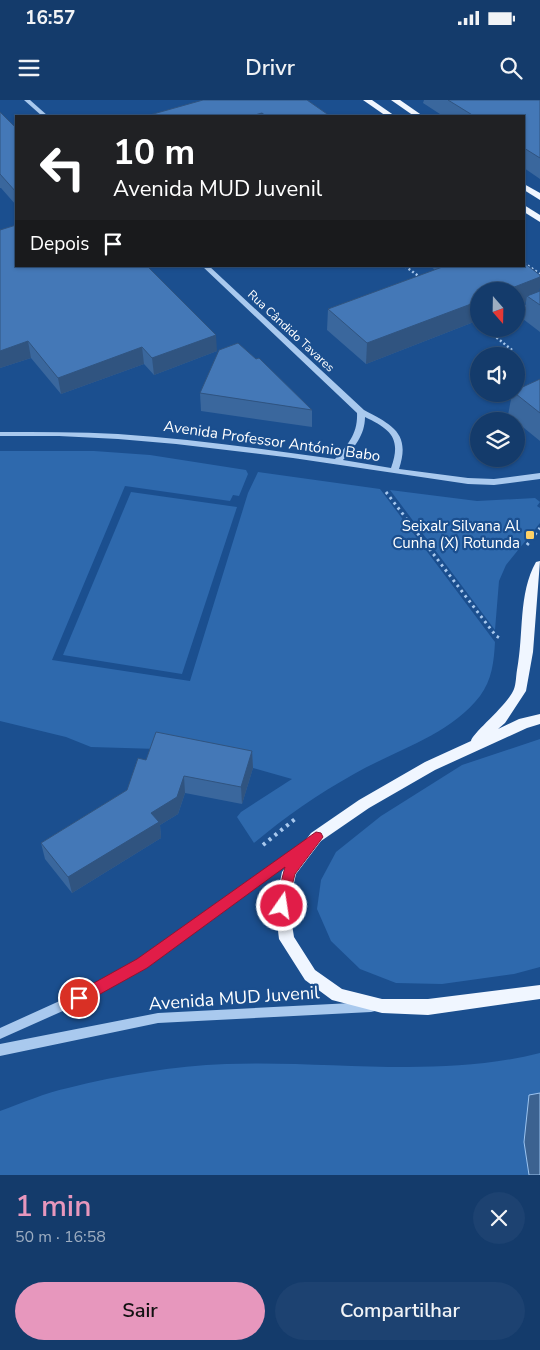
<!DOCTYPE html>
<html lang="pt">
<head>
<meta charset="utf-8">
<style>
  body { margin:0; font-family:"Nunito Sans",sans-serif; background:#1d4271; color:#f1f3f6; height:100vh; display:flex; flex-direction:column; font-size:19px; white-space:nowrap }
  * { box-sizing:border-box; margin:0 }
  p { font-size:16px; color:#9dadc1 }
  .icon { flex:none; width:28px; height:28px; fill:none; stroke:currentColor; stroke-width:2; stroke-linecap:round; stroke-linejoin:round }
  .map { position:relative; height:1075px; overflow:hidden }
  .drawer { display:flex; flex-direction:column; background:#143b6b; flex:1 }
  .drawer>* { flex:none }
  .top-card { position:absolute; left:15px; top:15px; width:510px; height:152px; border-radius:0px; box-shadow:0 1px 4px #0004,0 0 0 1px #33557e; background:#202124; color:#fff; overflow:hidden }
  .needle { width:32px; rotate:160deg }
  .fabs { position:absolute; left:470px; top:182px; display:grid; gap:10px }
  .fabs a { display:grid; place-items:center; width:55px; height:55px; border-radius:50%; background:#143b6b; box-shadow:0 1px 4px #0004,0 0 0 1px #33557e; font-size:25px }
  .pin { position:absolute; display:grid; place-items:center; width:42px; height:42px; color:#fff; margin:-21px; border:2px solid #fff; border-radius:50%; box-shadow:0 1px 5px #0007 }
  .me { position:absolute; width:55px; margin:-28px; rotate:13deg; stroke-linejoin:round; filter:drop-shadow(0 0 4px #0008) }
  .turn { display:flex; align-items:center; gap:18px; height:105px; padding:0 15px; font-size:22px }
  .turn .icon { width:65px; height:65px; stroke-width:2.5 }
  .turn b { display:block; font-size:35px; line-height:42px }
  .then { display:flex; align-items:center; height:48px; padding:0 15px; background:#0003; gap:10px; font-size:19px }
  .round { display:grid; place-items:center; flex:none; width:52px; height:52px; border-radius:26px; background:#1d4271 }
  .headline { display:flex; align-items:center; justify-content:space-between; height:85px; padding:0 15px }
  h1 { font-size:30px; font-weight:600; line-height:38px; color:#e797bd }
  .button { display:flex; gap:10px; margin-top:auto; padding:10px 15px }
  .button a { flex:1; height:58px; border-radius:30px; background:#e797bd; color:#111; font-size:20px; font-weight:600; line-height:58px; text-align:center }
  .button a+a { background:#1d4271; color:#f1f3f6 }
  .status { display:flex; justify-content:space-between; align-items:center; height:35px; padding:0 25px; background:#143b6b; direction:ltr }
  .status svg { height:14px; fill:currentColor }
  header { display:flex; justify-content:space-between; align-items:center; height:65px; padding:0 15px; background:#143b6b; font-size:22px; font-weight:600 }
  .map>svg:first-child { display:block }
  .green { fill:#2e69ad }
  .water { fill:#3c6290; stroke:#9cc4f0 }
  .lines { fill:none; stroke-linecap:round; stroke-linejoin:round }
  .path-far2 { stroke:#a9c9ee; stroke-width:2.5; stroke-dasharray:2 2.5; stroke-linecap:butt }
  .path-far1 { stroke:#a9c9ee; stroke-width:3; stroke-dasharray:2.5 4; stroke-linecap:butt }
  .path { stroke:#a9c9ee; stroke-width:4; stroke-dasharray:3 4.5; stroke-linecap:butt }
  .minor { fill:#a9c9ee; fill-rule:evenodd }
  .major { fill:#f0f6ff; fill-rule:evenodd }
  .wall { fill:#3a679d }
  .shaded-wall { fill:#305480 }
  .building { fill:#4478b7; stroke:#305480 }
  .route { fill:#e11d48; stroke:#92132f }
  .poi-dot { fill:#ffd166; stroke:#1b4f8f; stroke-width:2 }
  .labels { text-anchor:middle; stroke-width:4.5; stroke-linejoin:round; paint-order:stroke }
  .far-street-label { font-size:12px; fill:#fff; stroke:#1b4f8f }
  .street-label { font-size:15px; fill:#fff; stroke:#1b4f8f }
  .poi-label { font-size:15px; fill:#fff; stroke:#1b4f8f; text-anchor:end }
  .near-street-label { font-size:18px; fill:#fff; stroke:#1b4f8f }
</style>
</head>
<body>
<div class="status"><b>16:57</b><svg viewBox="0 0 49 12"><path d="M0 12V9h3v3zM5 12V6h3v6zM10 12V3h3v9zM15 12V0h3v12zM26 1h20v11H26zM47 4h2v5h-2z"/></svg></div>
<header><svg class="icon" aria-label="menu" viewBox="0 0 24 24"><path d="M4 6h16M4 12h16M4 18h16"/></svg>Drivr<svg class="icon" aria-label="search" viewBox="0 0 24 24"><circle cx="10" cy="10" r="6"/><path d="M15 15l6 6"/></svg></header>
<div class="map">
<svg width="540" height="1075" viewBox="0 0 540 1075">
  <rect width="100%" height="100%" fill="#1b4f8f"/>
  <g class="green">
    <path d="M 0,351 L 94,351 L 150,355 L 246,370 L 248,374 L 239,396 L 233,395 L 230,401 L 125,386 L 52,560 L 190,581 L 248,393 L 258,372 L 380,389 L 495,542 C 494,561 492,580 480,596 C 450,635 396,650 354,674 C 318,694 285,717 254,743 L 237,717 L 241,712 L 292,679 L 253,668 L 158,649 L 91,647 L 66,637 L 0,621 Z"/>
    <path d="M 390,390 L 477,401 L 535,398 L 540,402 L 537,406 L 540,408 L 540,423 L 506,465 L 499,481 L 495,530 Z"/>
    <path d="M 131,392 L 237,407 L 182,574 L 63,555 Z"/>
    <path d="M 540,639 L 540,867 L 514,874 L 442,884 L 396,883 L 360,869 L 331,841 L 317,809 L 321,780 L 336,752 L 381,716 L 462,665 Z"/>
    <path d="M 540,953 L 540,1075 L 0,1075 L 0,1011 C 22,1003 45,993 68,988 C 119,975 174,966 226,964 C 331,960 437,979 540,953 Z"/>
  </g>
  <path class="water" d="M 540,993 L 540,1075 L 529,1075 L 524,1042 L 529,995 Z"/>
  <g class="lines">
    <g class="path-far2">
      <path d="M 524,163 L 540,174"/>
      <path d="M 405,166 L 421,178"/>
      <path d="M 516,210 L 528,206"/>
      <path d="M 473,219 L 479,223"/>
      <path d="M 486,229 L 512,250"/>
    </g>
    <g class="path-far1">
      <path d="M 386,392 L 496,536 L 502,539"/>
      <path d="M 527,445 L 540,428"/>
    </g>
    <path class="path" d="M 263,745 L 295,719"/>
    <g class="minor">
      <path d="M 24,0 L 30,0 L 48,16 L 42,16 Z"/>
      <path d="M 202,166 L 209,166 L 364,310 C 392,325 411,333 399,369 L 468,378 L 494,379 L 540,373 L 540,379 L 494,385 L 468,384 L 293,358 L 176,344 L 118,339 L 59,336 L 0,336 L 0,332 C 40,332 79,332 118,334 C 191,339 263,349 335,359 C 348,345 358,333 357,313 ZM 365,317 C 390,329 402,338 391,368 L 343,360 C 354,348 365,335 365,317 Z"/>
      <path d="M 308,739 L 312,740 L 313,743 L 312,746 L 146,868 L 83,902 L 0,939 L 0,928 L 75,894 L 138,860 Z"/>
      <path d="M 371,902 L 375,903 L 377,907 L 375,911 L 371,912 L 158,923 L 0,956 L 0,944 L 158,913 Z"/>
    </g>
    <g class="major">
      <path d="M 363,0 L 372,0 L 395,16 L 386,16 Z"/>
      <path d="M 391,0 L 400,0 L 423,16 L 414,16 Z"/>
      <path d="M 524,84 L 540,93 L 540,100 L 524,90 Z"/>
      <path d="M 524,105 L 540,115 L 540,122 L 524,112 Z"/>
      <path d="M 540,461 L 533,552 L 526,591 L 505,623 L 498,629 L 519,619 L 540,614 L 540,624 L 527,628 L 435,670 L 369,708 L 321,741 L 296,774 L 289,806 L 294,837 L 315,870 L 342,889 L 382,899 L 428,899 L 540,885 L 540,899 L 428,915 L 382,913 L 332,900 L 305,880 L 279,839 L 275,806 L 282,772 L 311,733 L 359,700 L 425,662 L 471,641 C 472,633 508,605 514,589 C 516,584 516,576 517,570 C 524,534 518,494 536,462 Z"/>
    </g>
  </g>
  <g class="wall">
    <path d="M 424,0 L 540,0 L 540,79 L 524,68 L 524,16 L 443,16 L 423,3 Z"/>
    <path d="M 0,12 L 16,28 L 16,105 L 1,88 L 0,88 Z"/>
    <path d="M 0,130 L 217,251 L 154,275 L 144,264 L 61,294 L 31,258 L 0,268 Z"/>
    <path d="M 430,166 L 524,166 L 540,175 L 539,191 L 540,191 L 540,232 L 523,219 L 526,202 L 516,206 L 516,191 L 479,191 L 479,220 L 366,264 L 327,230 L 328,209 L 435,170 Z"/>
    <path d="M 540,279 L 540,341 L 508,315 L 512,294 L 516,294 Z"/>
    <path d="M 200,293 L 312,310 L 312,327 L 201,311 Z"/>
    <path d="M 252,651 L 253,668 L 242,704 L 185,693 L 178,714 L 160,725 L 161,738 L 72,793 L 45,759 L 41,743 L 127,690 L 146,660 Z"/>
  </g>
  <g class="shaded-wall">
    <path d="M 262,13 L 262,16 L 251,16 Z"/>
    <path d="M 540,177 L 540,188 L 538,197 L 527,196 L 526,202 L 516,206 L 516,191 L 504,191 Z"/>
    <path d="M 479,201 L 479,220 L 366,264 L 367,243 Z"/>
    <path d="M 216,235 L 217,251 L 154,275 L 152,258 Z"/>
    <path d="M 28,241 L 31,258 L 0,268 L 0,251 Z"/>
    <path d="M 142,247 L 144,264 L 61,294 L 58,278 Z"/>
    <path d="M 252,651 L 253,668 L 242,704 L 241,687 Z"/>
    <path d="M 184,676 L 185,693 L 178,714 L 160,725 L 161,738 L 72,793 L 68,777 L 151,713 Z"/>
  </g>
  <g class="building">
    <path d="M 203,0 L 307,0 L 330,16 L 266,16 L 262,13 L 251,16 L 146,16 Z"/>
    <path d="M 448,0 L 540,0 L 540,58 L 524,48 L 524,16 L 474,16 Z"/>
    <path d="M 0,12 L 16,28 L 16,92 L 0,74 Z"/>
    <path d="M 16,125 L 16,166 L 147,166 L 216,235 L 152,258 L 142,247 L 58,278 L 28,241 L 0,251 L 0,130 Z"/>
    <path d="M 524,163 L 540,175 L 540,177 L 504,191 L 479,191 L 479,201 L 367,243 L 328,209 L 445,166 L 524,166 Z"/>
    <path d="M 540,191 L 540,205 L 527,196 Z"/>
    <path d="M 238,243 L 256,259 L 259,258 L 312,310 L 200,293 L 219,250 Z"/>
    <path d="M 540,279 L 540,313 L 516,294 L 516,290 Z"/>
    <path d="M 156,632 L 252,651 L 241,687 L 184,676 L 177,697 L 151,713 L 159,722 L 68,777 L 41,743 L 127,690 L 138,658 L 146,660 Z"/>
  </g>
  <path class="route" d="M 316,732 L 321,733 L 323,737 L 295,774 L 286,810 L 282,812 L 277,810 L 275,806 L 285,767 L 147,868 L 84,903 L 79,905 L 74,903 L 72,898 L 74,894 L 137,859 Z"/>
  <rect class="poi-dot" x="525" y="430" width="10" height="10" rx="2.5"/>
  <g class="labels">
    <g class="far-street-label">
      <text transform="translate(291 231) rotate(43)" y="4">Rua Cândido Tavares</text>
    </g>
    <g class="street-label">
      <text transform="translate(272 341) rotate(8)" y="5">Avenida Professor António Babo</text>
    </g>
    <g class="poi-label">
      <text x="520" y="431">Seixalr Silvana Al<tspan x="520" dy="17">Cunha (X) Rotunda</tspan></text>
    </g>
    <g class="near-street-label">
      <text transform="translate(234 898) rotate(-4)" y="6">Avenida MUD Juvenil</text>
    </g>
  </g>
</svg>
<div class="fabs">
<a><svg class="needle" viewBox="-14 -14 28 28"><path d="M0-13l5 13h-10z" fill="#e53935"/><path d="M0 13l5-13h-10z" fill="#9dadc1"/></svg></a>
<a><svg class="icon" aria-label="sound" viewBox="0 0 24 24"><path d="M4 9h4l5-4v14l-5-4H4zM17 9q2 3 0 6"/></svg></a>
<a><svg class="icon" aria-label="layers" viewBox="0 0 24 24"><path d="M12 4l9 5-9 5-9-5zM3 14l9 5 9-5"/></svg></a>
</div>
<div class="pin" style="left:79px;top:898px;background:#d93025"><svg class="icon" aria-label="arrive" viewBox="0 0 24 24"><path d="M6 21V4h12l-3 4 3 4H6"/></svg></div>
<svg class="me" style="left:282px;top:806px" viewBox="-20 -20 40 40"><circle r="17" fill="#e11d48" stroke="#fff" stroke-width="3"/><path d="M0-11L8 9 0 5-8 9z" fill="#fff"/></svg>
<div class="top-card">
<div class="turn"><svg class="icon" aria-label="left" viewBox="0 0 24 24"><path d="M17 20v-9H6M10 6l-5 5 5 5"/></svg><div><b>10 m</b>Avenida MUD Juvenil</div></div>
<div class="then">Depois<svg class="icon" aria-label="arrive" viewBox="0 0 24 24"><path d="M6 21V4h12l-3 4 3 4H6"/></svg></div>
</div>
</div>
<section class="drawer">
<div class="headline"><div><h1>1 min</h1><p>50 m · 16:58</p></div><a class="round"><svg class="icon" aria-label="close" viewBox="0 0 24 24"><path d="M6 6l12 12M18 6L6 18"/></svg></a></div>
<div class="button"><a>Sair</a><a>Compartilhar</a></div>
</section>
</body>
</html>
